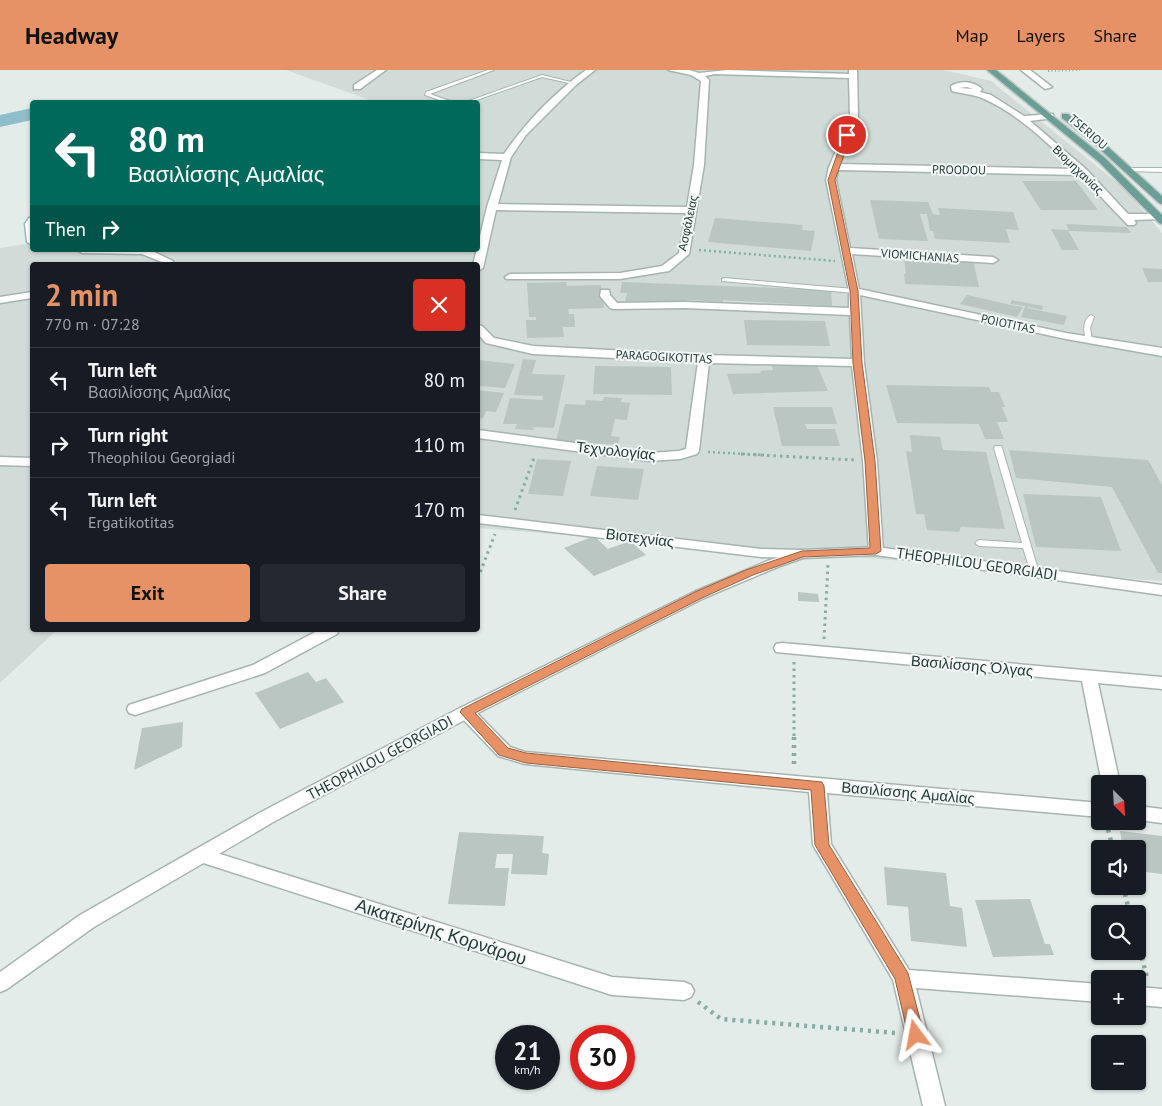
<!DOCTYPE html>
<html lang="en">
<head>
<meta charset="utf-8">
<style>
  body { margin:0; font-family:"PT Sans",sans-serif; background:#242831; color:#f1f3f6; height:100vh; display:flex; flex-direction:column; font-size:19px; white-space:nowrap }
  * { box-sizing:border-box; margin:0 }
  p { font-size:16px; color:#9ea1a6 }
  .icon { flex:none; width:28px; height:28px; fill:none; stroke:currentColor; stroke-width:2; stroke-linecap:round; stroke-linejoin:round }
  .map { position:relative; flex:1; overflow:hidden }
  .details { position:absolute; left:30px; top:192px; width:450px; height:370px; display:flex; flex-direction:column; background:#171b24; border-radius:5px; box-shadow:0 1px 4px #0004 }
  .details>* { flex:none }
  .hud { position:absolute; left:30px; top:30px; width:450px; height:152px; border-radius:5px; box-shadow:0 1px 4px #0004; background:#00695c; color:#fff; overflow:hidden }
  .needle { width:32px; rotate:156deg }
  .buttons { position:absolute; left:1091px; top:705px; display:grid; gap:10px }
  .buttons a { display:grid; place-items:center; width:55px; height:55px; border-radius:5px; background:#171b24; box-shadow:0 1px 4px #0004; font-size:25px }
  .speed { position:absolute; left:495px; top:955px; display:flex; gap:10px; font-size:25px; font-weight:700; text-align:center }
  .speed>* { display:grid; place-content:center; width:65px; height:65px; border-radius:50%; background:#171b24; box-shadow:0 1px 4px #0004; line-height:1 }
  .speed small { font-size:12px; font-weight:400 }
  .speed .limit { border:8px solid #d22; background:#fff; color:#111 }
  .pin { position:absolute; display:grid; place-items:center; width:42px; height:42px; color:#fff; margin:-21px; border:2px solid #fff; border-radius:50%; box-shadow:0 1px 5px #0007 }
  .me { position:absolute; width:55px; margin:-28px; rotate:347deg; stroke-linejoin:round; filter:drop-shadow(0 0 4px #0008) }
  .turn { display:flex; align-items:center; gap:18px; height:105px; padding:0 15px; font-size:22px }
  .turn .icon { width:65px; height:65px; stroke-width:2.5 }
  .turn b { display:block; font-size:35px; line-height:42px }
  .then { display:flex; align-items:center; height:48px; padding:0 15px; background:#0003; gap:10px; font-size:19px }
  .round { display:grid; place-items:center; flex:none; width:52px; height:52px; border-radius:5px; background:#242831 }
  .overview { display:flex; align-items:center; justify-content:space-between; height:85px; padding:0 15px }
  h1 { font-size:30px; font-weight:600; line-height:38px; color:#e79266 }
  .action { display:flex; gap:10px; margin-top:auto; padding:10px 15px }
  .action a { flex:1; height:58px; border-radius:5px; background:#e79266; color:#111; font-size:20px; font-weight:600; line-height:58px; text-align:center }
  .action a+a { background:#242831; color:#f1f3f6 }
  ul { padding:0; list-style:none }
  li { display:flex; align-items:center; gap:15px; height:65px; padding:0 15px; border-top:1px solid #363941 }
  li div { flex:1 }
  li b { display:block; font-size:19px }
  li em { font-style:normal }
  header { display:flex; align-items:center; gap:30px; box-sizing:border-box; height:70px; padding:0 25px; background:#e79266; color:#111 }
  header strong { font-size:24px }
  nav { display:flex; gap:28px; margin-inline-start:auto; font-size:18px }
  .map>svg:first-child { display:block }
  .built { fill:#d1dcd8 }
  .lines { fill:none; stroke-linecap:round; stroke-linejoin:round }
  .river { fill:#8fbdcc; fill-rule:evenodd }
  .building { fill:#b9c6c2 }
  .service-casing { stroke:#a6b4b0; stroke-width:2 }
  .minor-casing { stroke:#a6b4b0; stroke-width:3 }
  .tertiary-casing { stroke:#a6b4b0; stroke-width:3 }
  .primary-casing { stroke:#c2c8c7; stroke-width:3 }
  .path-far3 { stroke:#86ada4; stroke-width:2; stroke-dasharray:1 2.5; stroke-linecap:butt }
  .path-far2 { stroke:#86ada4; stroke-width:2.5; stroke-dasharray:2 3; stroke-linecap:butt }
  .path-far1 { stroke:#86ada4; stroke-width:3; stroke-dasharray:2.5 4; stroke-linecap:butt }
  .path { stroke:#86ada4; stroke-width:4.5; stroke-dasharray:3 5; stroke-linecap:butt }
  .service { fill:#fff; fill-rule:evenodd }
  .minor { fill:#fff; fill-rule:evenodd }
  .tertiary { fill:#fff; fill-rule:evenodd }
  .primary { fill:#6b9e96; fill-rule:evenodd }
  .route { fill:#e79266; stroke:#965f42 }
  .labels { text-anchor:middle; stroke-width:4; stroke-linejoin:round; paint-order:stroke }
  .far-street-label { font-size:12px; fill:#243c38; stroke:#f3f8f6 }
  .street-label { font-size:15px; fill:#243c38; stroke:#f3f8f6 }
  .near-street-label { font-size:18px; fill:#243c38; stroke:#f3f8f6 }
</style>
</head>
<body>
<header>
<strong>Headway</strong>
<nav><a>Map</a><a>Layers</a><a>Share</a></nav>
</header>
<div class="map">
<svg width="1162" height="1036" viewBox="0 0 1162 1036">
  <rect width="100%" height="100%" fill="#e3ece9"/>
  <path class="built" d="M 286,0 L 944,0 L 991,11 L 1125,119 L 1162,163 L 1162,511 L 478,458 L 478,195 L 32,195 L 32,560 L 57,560 L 0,613 L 0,178 L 32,173 L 32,180 L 478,180 L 478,32 L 375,32 Z"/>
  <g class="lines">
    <path class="river" d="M 32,38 L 32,50 L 0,57 L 0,45 Z"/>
  </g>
  <g class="building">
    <path d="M 1022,111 L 1076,111 L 1098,140 L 1041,140 Z"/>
    <path d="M 870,130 L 928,132 L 933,144 L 940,145 L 938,138 L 1013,142 L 1019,160 L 1006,159 L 1010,173 L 935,169 L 933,161 L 930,161 L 927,144 L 920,144 L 928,171 L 879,169 Z"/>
    <path d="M 715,148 L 803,155 L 802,160 L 815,161 L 811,181 L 708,172 Z"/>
    <path d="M 1066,154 L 1127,157 L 1131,163 L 1069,161 Z"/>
    <path d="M 1051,159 L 1068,160 L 1079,180 L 1062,180 Z"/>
    <path d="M 904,187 L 973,190 L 979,217 L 905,214 L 904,204 L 906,204 Z"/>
    <path d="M 1142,198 L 1162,199 L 1162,212 L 1148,212 Z"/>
    <path d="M 566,212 L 567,216 L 601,215 L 604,238 L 568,239 L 569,244 L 574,244 L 575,257 L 563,257 L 564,267 L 527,268 L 526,250 L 536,250 L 536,247 L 529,247 L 527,213 Z"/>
    <path d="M 622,212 L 831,220 L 832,236 L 723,230 L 723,232 L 687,230 L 687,234 L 625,231 L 627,223 L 620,223 Z"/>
    <path d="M 967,225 L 1011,235 L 1023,237 L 1017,247 L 960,234 Z"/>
    <path d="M 1012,230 L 1043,236 L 1042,240 L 1028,237 L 1027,238 L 1067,246 L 1064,255 L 1021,247 L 1025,236 L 1010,234 Z"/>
    <path d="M 744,250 L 825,251 L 830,276 L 747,275 Z"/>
    <path d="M 523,289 L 536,290 L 532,304 L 565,305 L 554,358 L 534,357 L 533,360 L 515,359 L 517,354 L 503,354 L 510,328 L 542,330 L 543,326 L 514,325 Z"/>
    <path d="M 478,290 L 515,294 L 505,318 L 479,316 L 478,319 Z"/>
    <path d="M 817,295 L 828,321 L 733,324 L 727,304 L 761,303 L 760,301 L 773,300 L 772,296 Z"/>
    <path d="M 595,296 L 671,297 L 672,325 L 593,324 Z"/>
    <path d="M 886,315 L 989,317 L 991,322 L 999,322 L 1005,337 L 1002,337 L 1008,352 L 997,352 L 1004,369 L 985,369 L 979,354 L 897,353 Z"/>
    <path d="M 478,320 L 504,323 L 496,342 L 486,341 L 483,348 L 478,348 Z"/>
    <path d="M 604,327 L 622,328 L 621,332 L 630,333 L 627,350 L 615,349 L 611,366 L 620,367 L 618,375 L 556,371 L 565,334 L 585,335 L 586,330 L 603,331 Z"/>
    <path d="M 773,337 L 832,337 L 837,354 L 805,354 L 807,359 L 835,359 L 840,376 L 782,376 Z"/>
    <path d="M 910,365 L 940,367 L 943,380 L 986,382 L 1005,459 L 961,457 L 959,462 L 927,460 L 924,444 L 916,444 L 906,381 L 912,382 Z"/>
    <path d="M 1009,380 L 1148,390 L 1162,415 L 1162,503 L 1158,503 L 1112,417 L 1016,408 Z"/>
    <path d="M 537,389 L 571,391 L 563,426 L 528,424 Z"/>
    <path d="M 597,396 L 644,399 L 638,430 L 590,426 Z"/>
    <path d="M 1023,424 L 1101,427 L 1121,481 L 1036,477 Z"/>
    <path d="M 594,466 L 608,479 L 630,471 L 646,485 L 594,506 L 564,478 Z"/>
    <path d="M 798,522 L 818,524 L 819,532 L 798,531 Z"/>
    <path d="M 308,602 L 316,612 L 326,608 L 344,632 L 280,659 L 255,623 Z"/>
    <path d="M 183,652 L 182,677 L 134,700 L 142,658 Z"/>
    <path d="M 1120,761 L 1162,766 L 1162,804 L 1138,801 L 1138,779 L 1123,779 Z"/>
    <path d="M 459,762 L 544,766 L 542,783 L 549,784 L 547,805 L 511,804 L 513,784 L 497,784 L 495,798 L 509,798 L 505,836 L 448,834 Z"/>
    <path d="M 884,797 L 946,803 L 950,836 L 962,838 L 967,877 L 911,871 L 908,837 L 887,835 Z"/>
    <path d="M 1030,829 L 1045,874 L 1050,874 L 1054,885 L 993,887 L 975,830 Z"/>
  </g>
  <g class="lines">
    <g class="service-casing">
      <g id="service">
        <path d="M 488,0 L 494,0 L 430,24 L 450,31 L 450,32 L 445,32 L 425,25 L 426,22 Z"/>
        <path d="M 542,5 L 575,13 L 573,14 L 542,7 L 471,32 L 466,32 Z"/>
        <path d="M 1126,98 L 1162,98 L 1162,102 L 1128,101 L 1126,100 Z"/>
        <path d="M 724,208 L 854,219 L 857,221 L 854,223 L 722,211 L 722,209 Z"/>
        <path d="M 1091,245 L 1094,247 L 1090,258 L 1092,270 L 1089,272 L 1086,270 C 1084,261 1082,250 1091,245 Z"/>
        <path d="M 995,376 L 1001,376 L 1002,378 L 1039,503 L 1038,505 L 1032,505 L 1031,503 L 1023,478 L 979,476 L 975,473 L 979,470 L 1022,473 L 994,378 Z"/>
      </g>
    </g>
    <g class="minor-casing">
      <g id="minor">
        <path d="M 377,0 L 386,0 L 360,19 L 354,19 L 354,15 Z"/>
        <path d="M 586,0 L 595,0 L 576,15 L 526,65 L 511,87 L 498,134 L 687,137 L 694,95 L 701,11 L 691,5 L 668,0 L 689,0 L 699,3 L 727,0 L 849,4 L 849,0 L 857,0 L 858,48 L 840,94 L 1074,99 C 1049,74 1016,42 982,28 C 973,24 962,24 952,21 L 951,16 C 960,10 974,11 982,19 L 980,22 L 991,25 L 1024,46 L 1053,44 L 1053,48 L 1030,51 L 1087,100 L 1128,144 L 1158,144 L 1162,146 L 1161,149 L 1134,150 L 1136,153 L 1134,155 L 1128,155 L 1080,105 L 838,100 L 836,110 L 850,178 L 993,187 L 998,190 L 993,193 L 852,184 L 859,219 L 1066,263 L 1162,278 L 1162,286 L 1066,269 L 860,225 L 864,293 L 877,391 L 883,481 L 881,484 L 871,484 L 869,481 L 863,391 L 852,296 L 709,293 L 699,381 L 697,384 L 680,389 L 649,391 L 478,368 L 478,360 L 649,383 L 679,381 L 686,379 L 698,292 L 533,284 L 486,273 L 478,264 L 478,255 L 482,256 L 494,268 L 533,276 L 704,285 L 852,289 L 850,245 L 685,238 L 614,239 L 610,238 L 600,226 L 601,220 L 609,220 L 610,225 L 617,233 L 685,232 L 849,238 L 849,221 L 826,110 L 829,97 L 850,48 L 849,8 L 715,4 L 705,6 L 709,10 L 704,95 L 689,184 L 669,201 L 620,209 L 506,209 L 505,207 L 510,204 L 620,203 L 662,196 L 679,183 L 686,143 L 496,140 L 483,198 L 478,201 L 478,195 L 473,195 L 487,137 L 502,90 L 478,89 L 478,83 L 504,84 C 526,52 554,23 586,0 ZM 967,17 L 973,19 L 959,18 Z"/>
        <path d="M 1021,0 L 1030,0 L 1052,17 L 1045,19 Z"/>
        <path d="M 32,147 L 32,175 L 27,172 L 25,154 L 29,148 Z"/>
        <path d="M 77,180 L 150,180 L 173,191 L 172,195 L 162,195 L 162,192 L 142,184 L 82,183 Z"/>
        <path d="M 32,222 L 32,228 L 0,233 L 0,227 Z"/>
        <path d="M 0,387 L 32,388 L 32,396 L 0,395 Z"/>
        <path d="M 478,445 L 761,479 L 802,480 L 807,481 L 809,484 L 807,487 L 802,488 L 761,487 L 478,453 Z"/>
        <path d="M 319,560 L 339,560 L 337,564 L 265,603 L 135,645 L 129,643 L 127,639 L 129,635 L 253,595 Z"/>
        <path d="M 782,573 L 1162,607 L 1162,619 L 1098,613 L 1120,714 L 1102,714 L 1082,611 L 776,582 L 774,578 L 776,574 Z"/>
        <path d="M 466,636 L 472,638 L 510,677 L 525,682 L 1100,733 L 1100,747 L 827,723 L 831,774 L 909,900 L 1100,914 L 1100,932 L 916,918 L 945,1036 L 923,1036 L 893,910 L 813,775 L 809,722 L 525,694 L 498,686 L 460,646 L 458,642 L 460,638 Z"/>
        <path d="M 1138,736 L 1162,739 L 1162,753 L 1138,750 Z"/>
        <path d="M 201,778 L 612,907 L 684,912 L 691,915 L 694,921 L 691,927 L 684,930 L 612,925 L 194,790 L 192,785 L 194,780 Z"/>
        <path d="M 1138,917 L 1162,919 L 1162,937 L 1138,935 Z"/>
      </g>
    </g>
    <g class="tertiary-casing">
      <path id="tertiary" d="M 876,477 L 1162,515 L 1162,525 L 876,485 L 803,488 L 780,496 L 704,528 L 472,646 L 275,751 L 94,857 L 7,919 L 0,922 L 0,902 L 80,845 L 263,741 L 460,638 L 694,522 L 770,490 L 802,480 Z"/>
    </g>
    <g class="primary-casing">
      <g id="primary">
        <path d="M 987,0 L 996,0 L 1105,88 L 1162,145 L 1162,154 L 1159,153 L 1099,92 Z"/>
        <path d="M 1062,44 L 1068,44 L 1097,67 L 1162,126 L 1162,134 L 1159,133 L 1091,71 L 1062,48 Z"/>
      </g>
    </g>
    <path class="path-far3" d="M 1048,1 L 1080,0"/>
    <g class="path-far2">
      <path d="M 699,180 L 835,191"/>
      <path d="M 708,382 L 764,385"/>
    </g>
    <g class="path-far1">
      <path d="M 741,384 L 854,390"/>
      <path d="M 515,440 L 535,385"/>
      <path d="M 478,508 L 495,464"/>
      <path d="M 824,569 L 828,495"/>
      <path d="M 794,592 L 794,668"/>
    </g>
    <g class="path">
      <path d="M 794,667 L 794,698"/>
      <path d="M 1106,752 L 1113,779"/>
      <path d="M 1123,816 L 1130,844"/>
      <path d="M 1138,872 L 1147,908"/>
      <path d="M 698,932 L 721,949 L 896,963"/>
    </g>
    <use href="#service" class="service"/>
    <use href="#minor" class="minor"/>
    <use href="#tertiary" class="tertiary"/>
    <use href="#primary" class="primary"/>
  </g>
  <path class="route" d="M 847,63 L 851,65 L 835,110 L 858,221 L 862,293 L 875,391 L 881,481 L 876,484 L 803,487 L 753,505 L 704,527 L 475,643 L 508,678 L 526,683 L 822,712 L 824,716 L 829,775 L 908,903 L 924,965 L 922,970 L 916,972 L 911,970 L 908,965 L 895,909 L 815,775 L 811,720 L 526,693 L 499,685 L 460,642 L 462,639 L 695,522 L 746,500 L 802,481 L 870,478 L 865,391 L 853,293 L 850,221 L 828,110 L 844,65 Z"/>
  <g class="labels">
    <g class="far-street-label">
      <text transform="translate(1088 62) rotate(41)" y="4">TSERIOU</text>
      <text transform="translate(959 100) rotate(1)" y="4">PROODOU</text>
      <text transform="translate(1078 100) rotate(44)" y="4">Βιομηχανίας</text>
      <text transform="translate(688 153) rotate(-78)" y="4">Ασφάλειας</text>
      <text transform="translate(920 186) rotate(4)" y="4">VIOMICHANIAS</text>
      <text transform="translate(1008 254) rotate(12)" y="4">POIOTITAS</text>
      <text transform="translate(664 287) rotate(3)" y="4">PARAGOGIKOTITAS</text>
    </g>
    <g class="street-label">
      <text transform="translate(616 381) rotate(6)" y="5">Τεχνολογίας</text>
      <text transform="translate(640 468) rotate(7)" y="5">Βιοτεχνίας</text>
      <text transform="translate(977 494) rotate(8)" y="5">THEOPHILOU GEORGIADI</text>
      <text transform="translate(972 596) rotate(5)" y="5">Βασιλίσσης Όλγας</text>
      <text transform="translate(380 688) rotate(-28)" y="5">THEOPHILOU GEORGIADI</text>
      <text transform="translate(908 723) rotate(5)" y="5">Βασιλίσσης Αμαλίας</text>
    </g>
    <g class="near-street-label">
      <text transform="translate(441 862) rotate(18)" y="6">Αικατερίνης Κορνάρου</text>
    </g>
  </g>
</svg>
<div class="buttons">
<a><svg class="needle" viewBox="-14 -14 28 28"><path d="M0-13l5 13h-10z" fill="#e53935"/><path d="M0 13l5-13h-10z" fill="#9ea1a6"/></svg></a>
<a><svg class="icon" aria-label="sound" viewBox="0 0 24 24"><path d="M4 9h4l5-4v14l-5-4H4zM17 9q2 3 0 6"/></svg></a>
<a><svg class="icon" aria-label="search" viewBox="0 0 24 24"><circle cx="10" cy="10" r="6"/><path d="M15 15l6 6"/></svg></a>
<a>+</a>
<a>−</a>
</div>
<div class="speed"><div>21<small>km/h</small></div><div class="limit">30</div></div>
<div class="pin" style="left:847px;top:65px;background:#d93025"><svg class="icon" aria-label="arrive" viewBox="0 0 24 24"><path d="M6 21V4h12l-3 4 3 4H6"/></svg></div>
<svg class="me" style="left:916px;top:965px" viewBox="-20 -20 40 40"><path d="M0-17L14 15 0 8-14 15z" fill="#e79266" stroke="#fff" stroke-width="4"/></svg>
<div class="hud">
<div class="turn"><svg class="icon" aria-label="left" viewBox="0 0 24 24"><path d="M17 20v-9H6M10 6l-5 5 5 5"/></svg><div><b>80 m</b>Βασιλίσσης Αμαλίας</div></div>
<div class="then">Then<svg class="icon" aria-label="right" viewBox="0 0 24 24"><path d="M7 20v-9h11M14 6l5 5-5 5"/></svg></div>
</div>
<section class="details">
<div class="overview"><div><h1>2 min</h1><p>770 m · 07:28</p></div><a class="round" style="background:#d93025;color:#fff"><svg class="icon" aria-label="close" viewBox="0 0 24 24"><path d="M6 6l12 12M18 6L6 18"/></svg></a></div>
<ul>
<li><svg class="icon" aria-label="left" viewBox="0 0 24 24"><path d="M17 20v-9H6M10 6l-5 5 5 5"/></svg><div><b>Turn left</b><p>Βασιλίσσης Αμαλίας</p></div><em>80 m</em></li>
<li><svg class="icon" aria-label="right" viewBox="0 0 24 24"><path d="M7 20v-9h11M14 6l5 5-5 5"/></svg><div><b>Turn right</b><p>Theophilou Georgiadi</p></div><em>110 m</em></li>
<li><svg class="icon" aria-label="left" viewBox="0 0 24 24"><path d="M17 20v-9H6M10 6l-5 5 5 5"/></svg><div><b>Turn left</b><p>Ergatikotitas</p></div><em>170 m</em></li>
</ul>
<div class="action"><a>Exit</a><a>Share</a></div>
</section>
</div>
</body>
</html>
